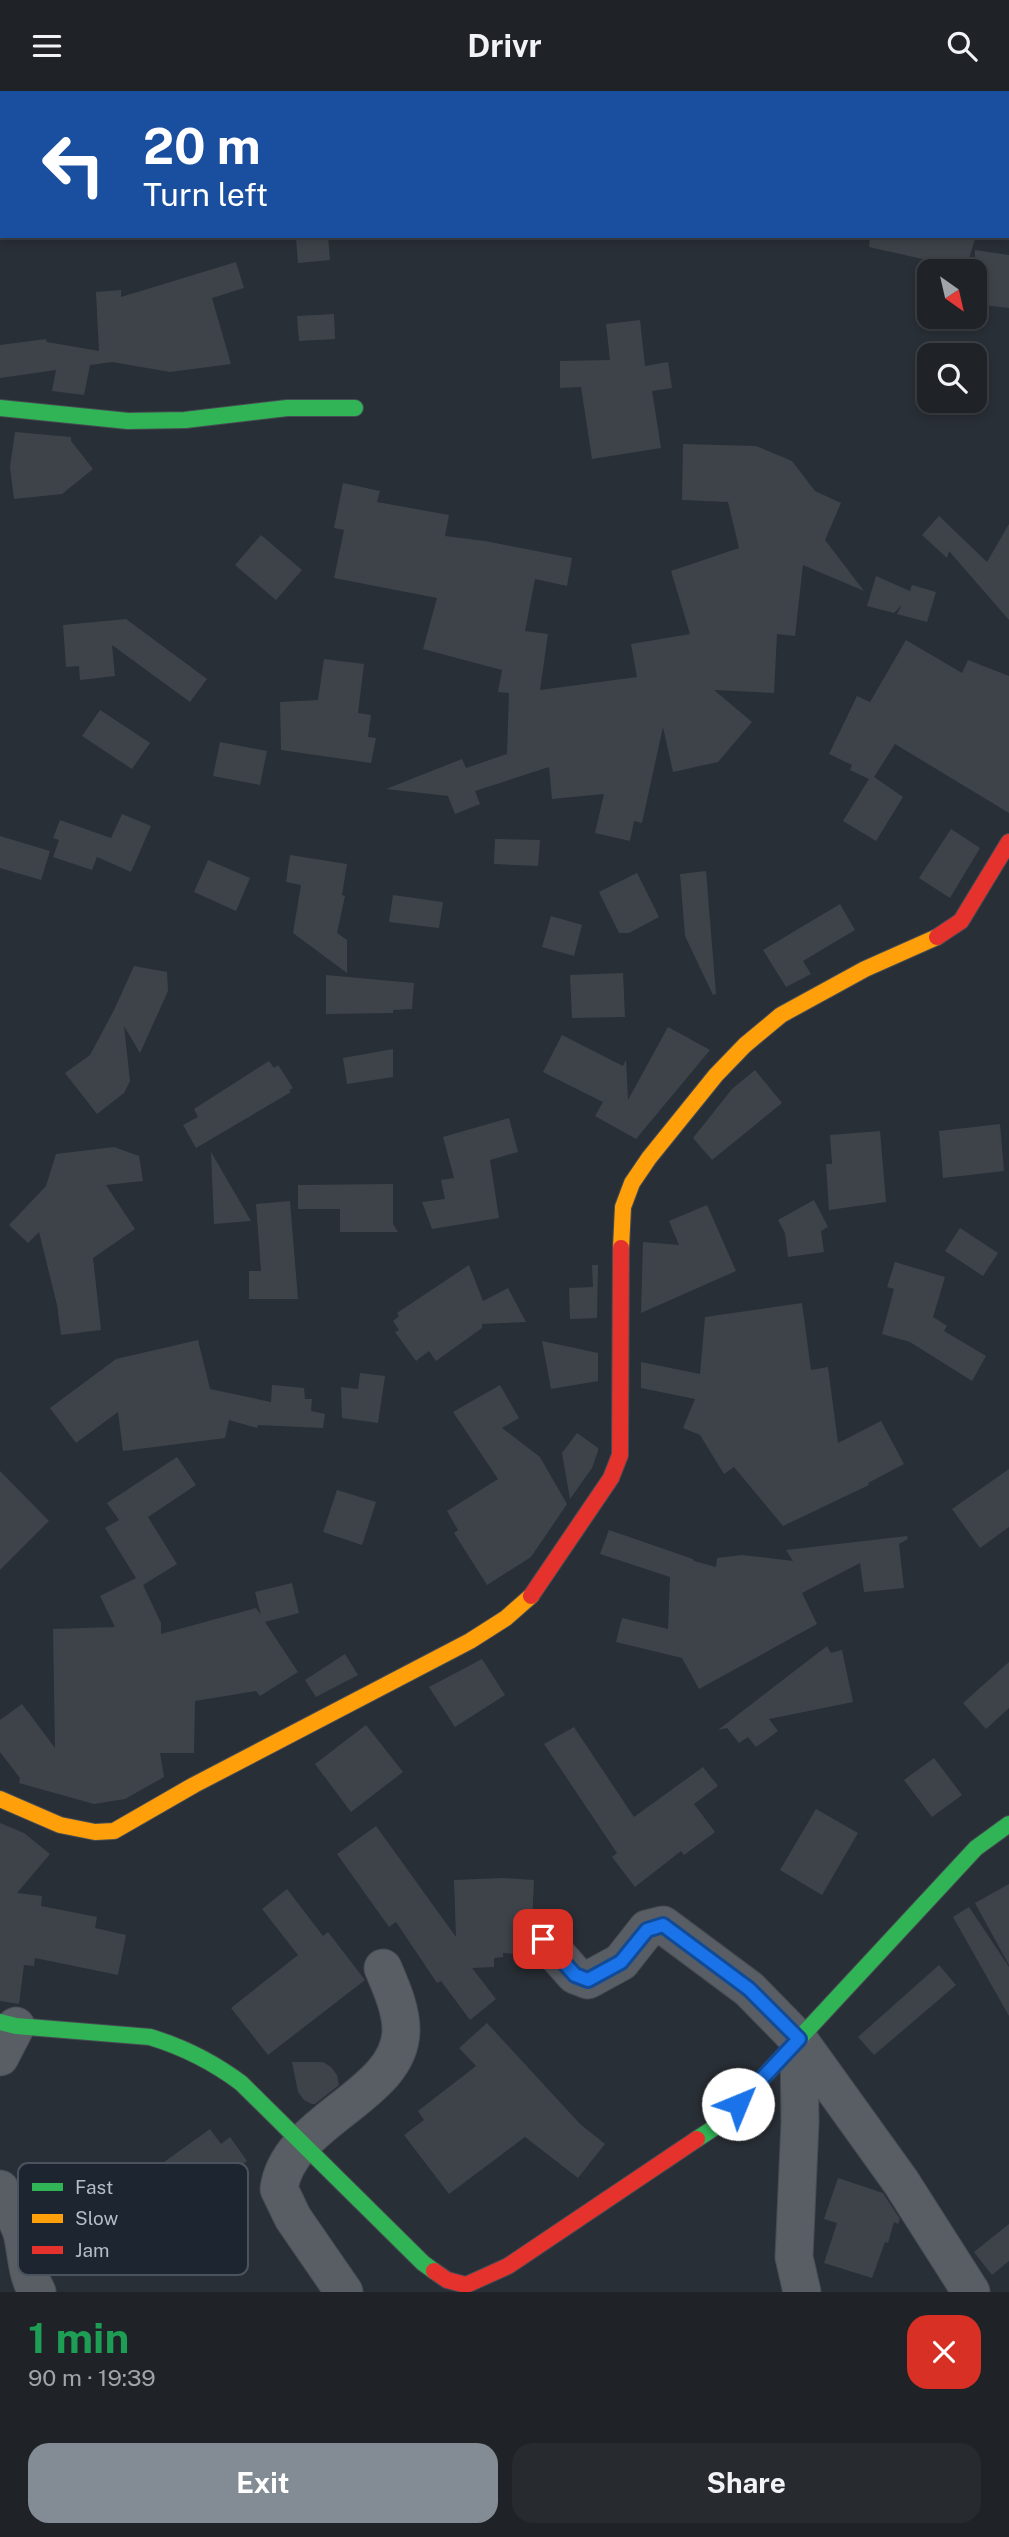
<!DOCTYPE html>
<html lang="en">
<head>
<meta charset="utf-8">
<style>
  body { margin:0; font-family:"Public Sans",sans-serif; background:#272b30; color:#f1f3f6; height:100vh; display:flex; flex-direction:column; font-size:26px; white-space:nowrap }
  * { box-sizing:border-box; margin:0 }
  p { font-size:23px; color:#a1a4a8 }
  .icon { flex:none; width:38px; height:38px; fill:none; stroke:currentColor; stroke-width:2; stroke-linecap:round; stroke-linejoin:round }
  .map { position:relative; height:2201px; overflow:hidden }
  .side { display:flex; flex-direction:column; background:#1f2328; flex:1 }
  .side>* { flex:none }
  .top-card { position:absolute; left:0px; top:0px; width:1010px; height:147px; box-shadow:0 4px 10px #0003,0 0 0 2px #3c4045; background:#1a4fa0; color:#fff; overflow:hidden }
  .needle { width:46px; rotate:146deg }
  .tools { position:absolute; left:917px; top:168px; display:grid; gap:14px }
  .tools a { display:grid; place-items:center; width:70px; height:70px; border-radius:14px; background:#1f2328; box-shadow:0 4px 10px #0003,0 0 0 2px #3c4045; font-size:35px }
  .pin { position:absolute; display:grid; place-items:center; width:60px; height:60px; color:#fff; margin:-30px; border-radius:14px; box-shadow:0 4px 10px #0006 }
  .me { position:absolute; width:77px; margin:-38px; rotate:45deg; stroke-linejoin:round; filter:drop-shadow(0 0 5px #0008) }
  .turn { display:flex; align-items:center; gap:24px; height:147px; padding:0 28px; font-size:32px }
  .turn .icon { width:91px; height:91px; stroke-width:2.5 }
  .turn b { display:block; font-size:49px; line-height:60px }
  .round { display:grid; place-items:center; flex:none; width:74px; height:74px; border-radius:21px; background:#272b30 }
  .overview { display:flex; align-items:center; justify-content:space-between; height:119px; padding:0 28px }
  h1 { font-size:42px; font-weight:700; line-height:52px; color:#1e9e55 }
  .action { display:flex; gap:14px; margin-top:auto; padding:14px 28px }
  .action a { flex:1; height:80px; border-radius:21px; background:#838b94; color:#fff; font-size:28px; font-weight:700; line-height:80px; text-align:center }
  .action a+a { background:#272b30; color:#f1f3f6 }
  header { display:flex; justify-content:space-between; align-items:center; height:91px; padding:0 28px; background:#1f2328; font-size:32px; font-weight:700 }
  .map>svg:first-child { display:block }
  .building { fill:#3e434a }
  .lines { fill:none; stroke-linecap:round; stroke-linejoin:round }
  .street-casing { stroke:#474c53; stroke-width:39 }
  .fast-casing { stroke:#474c53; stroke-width:18 }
  .slow-casing { stroke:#474c53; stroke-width:18 }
  .jam-casing { stroke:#474c53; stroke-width:18 }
  .street { stroke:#595e64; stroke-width:37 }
  .fast { stroke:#30b455; stroke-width:16 }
  .slow { stroke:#ff9f0a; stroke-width:16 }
  .jam { stroke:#e5322d; stroke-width:16 }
  .route-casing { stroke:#114b97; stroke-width:18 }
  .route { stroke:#1a73e8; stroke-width:12 }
  .key { fill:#1d2630; stroke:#4a535d; stroke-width:2 }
  .key-label { font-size:19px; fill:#b3bcc7 }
</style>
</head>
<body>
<header><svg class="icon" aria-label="menu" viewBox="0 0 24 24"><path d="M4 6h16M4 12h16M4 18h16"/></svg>Drivr<svg class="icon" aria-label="search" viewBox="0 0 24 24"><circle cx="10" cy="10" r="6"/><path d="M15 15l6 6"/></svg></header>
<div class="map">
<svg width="1009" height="2201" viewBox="0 0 1009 2201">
  <rect width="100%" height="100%" fill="#292f36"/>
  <g class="building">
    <path d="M 328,145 L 330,169 L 298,172 L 296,148 Z"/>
    <path d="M 870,145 L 976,145 L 965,180 L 945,180 L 945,173 L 869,156 Z"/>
    <path d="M 975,159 L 1009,164 L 1009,217 L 975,213 Z"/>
    <path d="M 236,171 L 244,197 L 212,207 L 231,273 L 170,281 L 112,271 L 90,274 L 84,304 L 52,300 L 56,279 L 0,287 L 0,254 L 46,248 L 47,251 L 99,260 L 96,201 L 121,199 L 121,206 Z"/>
    <path d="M 334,223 L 335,248 L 299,250 L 297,225 Z"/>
    <path d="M 640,229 L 645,275 L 668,271 L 672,297 L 652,300 L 661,357 L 592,368 L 581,296 L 560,297 L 560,270 L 610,269 L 606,233 Z"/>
    <path d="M 15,341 L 71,346 L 71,350 L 93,378 L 62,403 L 14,408 L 10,376 Z"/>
    <path d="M 683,353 L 756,355 L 792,370 L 815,400 L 841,412 L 825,449 L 864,500 L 803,474 L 795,545 L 777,543 L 774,602 L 714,599 L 752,631 L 718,671 L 673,681 L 663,636 L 642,732 L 634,730 L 630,750 L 595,742 L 604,703 L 552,708 L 549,676 L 475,700 L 480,713 L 455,723 L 448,705 L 386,698 L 462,668 L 466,677 L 507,663 L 509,602 L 498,601 L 502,579 L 423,558 L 437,507 L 334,487 L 344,439 L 334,437 L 343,392 L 380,400 L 377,411 L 449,424 L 445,445 L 485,450 L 572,467 L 567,495 L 535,488 L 525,540 L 548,543 L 540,599 L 637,586 L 631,553 L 690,543 L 671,480 L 739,457 L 728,411 L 682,409 Z"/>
    <path d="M 939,425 L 987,471 L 1009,433 L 1009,529 L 949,460 L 947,467 L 922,444 Z"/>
    <path d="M 261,444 L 302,479 L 276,509 L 235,474 Z"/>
    <path d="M 876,485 L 910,500 L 912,494 L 936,501 L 927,531 L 897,523 L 902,514 L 894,522 L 867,515 Z"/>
    <path d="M 126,528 L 207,588 L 190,611 L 112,554 L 115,585 L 80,589 L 79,575 L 66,576 L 63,534 Z"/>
    <path d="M 906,549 L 962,582 L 968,569 L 1009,585 L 1009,722 L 895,653 L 874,686 L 903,706 L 876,750 L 843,730 L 869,688 L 850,679 L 852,674 L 829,663 L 857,605 L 870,611 Z"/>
    <path d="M 324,568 L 364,573 L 358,622 L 371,624 L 368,646 L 376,647 L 371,672 L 281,659 L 280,611 L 318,609 Z"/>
    <path d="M 100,619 L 150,652 L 132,678 L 82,645 Z"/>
    <path d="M 220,651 L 267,660 L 260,694 L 213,685 Z"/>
    <path d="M 122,723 L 151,735 L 131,781 L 97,766 L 92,779 L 53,766 L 59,749 L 53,747 L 60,729 L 111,747 Z"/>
    <path d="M 951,738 L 980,757 L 950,807 L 919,787 Z"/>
    <path d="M 0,745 L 50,760 L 41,789 L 0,777 Z"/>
    <path d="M 495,748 L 540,749 L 538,775 L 494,773 Z"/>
    <path d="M 290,764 L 347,773 L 342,804 L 345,805 L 337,842 L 347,849 L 347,882 L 293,842 L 301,794 L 286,791 Z"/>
    <path d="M 208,769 L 250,787 L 236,820 L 194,801 Z"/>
    <path d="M 706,780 L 716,903 L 713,904 L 685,845 L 680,783 Z"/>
    <path d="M 637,782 L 659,826 L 629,842 L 619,842 L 599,801 Z"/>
    <path d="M 393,804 L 443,811 L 439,837 L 389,831 Z"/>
    <path d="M 840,813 L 855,839 L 803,870 L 811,883 L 786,896 L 763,859 Z"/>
    <path d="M 551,825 L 582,834 L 574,865 L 542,856 Z"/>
    <path d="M 134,875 L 167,881 L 168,900 L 140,962 L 124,935 L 130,990 L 124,1002 L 97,1023 L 65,982 L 90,964 L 114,919 Z"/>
    <path d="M 623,882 L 625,926 L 572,927 L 570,884 Z"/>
    <path d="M 326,884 L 414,892 L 412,918 L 393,919 L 393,922 L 326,923 Z"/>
    <path d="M 668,936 L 710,959 L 636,1048 L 595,1025 L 603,1011 L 543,981 L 562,944 L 623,975 L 626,969 L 628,1009 Z"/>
    <path d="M 393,958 L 393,986 L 347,993 L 343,967 Z"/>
    <path d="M 269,970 L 274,977 L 278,974 L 293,997 L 289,999 L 291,1001 L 196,1057 L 183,1034 L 198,1026 L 194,1018 Z"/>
    <path d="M 755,979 L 782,1012 L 712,1069 L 693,1047 L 732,998 Z"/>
    <path d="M 509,1027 L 518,1061 L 490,1069 L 499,1127 L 432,1138 L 422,1111 L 445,1108 L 441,1089 L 454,1087 L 443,1046 Z"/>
    <path d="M 1000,1033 L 1004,1080 L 943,1087 L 939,1040 Z"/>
    <path d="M 880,1040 L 886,1111 L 829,1119 L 826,1073 L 832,1073 L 830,1044 Z"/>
    <path d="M 114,1056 L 139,1065 L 143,1090 L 106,1094 L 135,1138 L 93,1167 L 101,1239 L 61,1244 L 57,1214 L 39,1141 L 28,1152 L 9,1134 L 46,1095 L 56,1063 Z"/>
    <path d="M 211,1061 L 251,1130 L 214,1133 Z"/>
    <path d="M 393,1093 L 393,1133 L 398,1141 L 340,1141 L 340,1118 L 298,1118 L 298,1094 Z"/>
    <path d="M 814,1109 L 828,1136 L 821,1140 L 824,1161 L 788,1166 L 785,1142 L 778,1129 Z"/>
    <path d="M 290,1110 L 298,1208 L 249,1208 L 249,1180 L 261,1180 L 256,1113 Z"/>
    <path d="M 707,1114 L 736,1180 L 641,1222 L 643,1151 L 679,1154 L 669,1130 Z"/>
    <path d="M 960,1137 L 998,1162 L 983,1185 L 945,1160 Z"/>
    <path d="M 895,1171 L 945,1186 L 933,1226 L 947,1235 L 944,1240 L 986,1265 L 972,1290 L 910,1251 L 882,1243 L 894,1198 L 887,1196 Z"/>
    <path d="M 469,1174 L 483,1210 L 508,1197 L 526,1231 L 482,1233 L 482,1237 L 436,1270 L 429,1260 L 416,1270 L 395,1241 L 399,1239 L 393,1230 L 399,1225 L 397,1222 Z"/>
    <path d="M 592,1174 L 598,1174 L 597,1227 L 570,1228 L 569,1197 L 593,1196 Z"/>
    <path d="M 802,1212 L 811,1279 L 828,1276 L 838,1352 L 881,1330 L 904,1373 L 868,1392 L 869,1394 L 783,1435 L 734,1376 L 724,1383 L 700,1344 L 683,1337 L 695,1308 L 641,1297 L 641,1271 L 700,1283 L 705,1226 Z"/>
    <path d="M 198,1249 L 210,1298 L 271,1311 L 272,1294 L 304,1297 L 305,1308 L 312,1308 L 311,1320 L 325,1323 L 323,1337 L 258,1334 L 257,1337 L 229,1329 L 225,1347 L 123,1360 L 118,1321 L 76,1352 L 50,1317 L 116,1268 Z"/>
    <path d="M 542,1250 L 598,1262 L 598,1290 L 551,1298 Z"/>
    <path d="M 360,1282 L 385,1285 L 378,1332 L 342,1327 L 341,1296 L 358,1298 Z"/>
    <path d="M 500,1294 L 519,1327 L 502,1337 L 540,1366 L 567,1413 L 531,1466 L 487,1494 L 454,1442 L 458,1439 L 447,1420 L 498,1388 L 453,1321 Z"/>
    <path d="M 577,1342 L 598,1357 L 598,1360 L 592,1377 L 570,1408 L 562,1362 Z"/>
    <path d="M 177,1366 L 196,1394 L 148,1426 L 177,1473 L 143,1494 L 161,1532 L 161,1543 L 256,1517 L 261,1524 L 255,1501 L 292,1492 L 299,1522 L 265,1531 L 298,1581 L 260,1605 L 256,1600 L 195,1610 L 194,1662 L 160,1662 L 164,1686 L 125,1708 L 94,1713 L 19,1692 L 20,1687 L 0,1661 L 0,1629 L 22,1613 L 55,1657 L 53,1538 L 115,1536 L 100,1505 L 136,1487 L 105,1437 L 119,1429 L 107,1412 Z"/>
    <path d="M 1009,1378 L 1009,1436 L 980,1457 L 952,1418 Z"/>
    <path d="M 0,1380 L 49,1430 L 0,1479 Z"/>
    <path d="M 337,1399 L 376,1411 L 362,1454 L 323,1441 Z"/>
    <path d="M 609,1439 L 693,1468 L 694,1470 L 716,1476 L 717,1467 L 742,1464 L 793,1470 L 786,1459 L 907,1445 L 908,1448 L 899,1453 L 904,1497 L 864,1501 L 860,1472 L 802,1502 L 817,1533 L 699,1598 L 682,1567 L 616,1551 L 622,1527 L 668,1538 L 670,1486 L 600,1463 Z"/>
    <path d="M 827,1555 L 831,1562 L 842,1559 L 853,1611 L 769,1628 L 778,1640 L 756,1656 L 748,1646 L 739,1652 L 727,1637 L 718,1639 Z"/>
    <path d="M 345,1563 L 358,1584 L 316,1606 L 305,1589 Z"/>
    <path d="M 482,1568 L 505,1604 L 455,1636 L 429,1596 Z"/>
    <path d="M 1009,1571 L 1009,1617 L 986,1638 L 963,1612 Z"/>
    <path d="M 366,1634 L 403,1681 L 351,1721 L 315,1673 Z"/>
    <path d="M 574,1636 L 634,1726 L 703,1676 L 718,1695 L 694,1713 L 715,1741 L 684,1764 L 681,1760 L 635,1796 L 612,1766 L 617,1762 L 544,1653 Z"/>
    <path d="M 934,1667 L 962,1704 L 932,1726 L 904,1689 Z"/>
    <path d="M 816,1718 L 858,1742 L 822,1804 L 780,1779 Z"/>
    <path d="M 0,1732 L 24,1742 L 50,1763 L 17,1802 L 42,1805 L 41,1815 L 97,1826 L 95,1837 L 126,1844 L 118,1884 L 35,1867 L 34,1875 L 24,1874 L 19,1913 L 0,1910 Z"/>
    <path d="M 376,1735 L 456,1846 L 454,1789 L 503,1787 L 534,1789 L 532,1831 L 523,1842 L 523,1853 L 529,1864 L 503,1862 L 503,1866 L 494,1867 L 494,1876 L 472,1877 L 496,1908 L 470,1929 L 441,1890 L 437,1892 L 396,1831 L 389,1836 L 337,1763 Z"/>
    <path d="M 1009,1793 L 1009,1874 L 975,1812 Z"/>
    <path d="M 287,1798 L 323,1845 L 328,1841 L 365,1889 L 268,1964 L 231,1917 L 298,1864 L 262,1818 Z"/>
    <path d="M 969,1816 L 1009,1876 L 1009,1925 L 953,1826 Z"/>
    <path d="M 939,1874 L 956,1894 L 874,1964 L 858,1946 Z"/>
    <path d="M 487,1932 L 580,2033 L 605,2053 L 578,2087 L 525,2046 L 449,2103 L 404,2044 L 424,2029 L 418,2020 L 476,1975 L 459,1957 Z"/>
    <path d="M 292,1971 L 323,1971 L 331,1976 L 337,1984 L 339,1994 L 315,2013 L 312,2013 L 304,2009 L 298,2001 Z"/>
    <path d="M 210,2038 L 221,2053 L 230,2046 L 247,2070 L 187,2114 L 218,2147 L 183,2178 L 165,2158 L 142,2182 L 115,2157 L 121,2151 L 81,2114 L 103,2090 L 114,2099 L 136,2076 L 146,2084 Z"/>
    <path d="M 838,2087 L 883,2102 L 900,2128 L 898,2133 L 894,2131 L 888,2152 L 885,2151 L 872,2187 L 824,2172 L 837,2132 L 824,2128 Z"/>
    <path d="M 1009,2133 L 1009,2170 L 992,2184 L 974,2161 Z"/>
  </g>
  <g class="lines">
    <g class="street-casing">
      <g id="street">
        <path d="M 543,1848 L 575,1884 L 588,1889 L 621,1871 L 647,1838 L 663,1834 L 749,1898 L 799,1949 L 901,2091 L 971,2201"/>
        <path d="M 799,1949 L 800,2031 L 794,2166 L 802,2201"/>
        <path d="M 0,1966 L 16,1935"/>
        <path d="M 0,2098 C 8,2112 17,2127 22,2142 C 27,2163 26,2182 37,2201"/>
        <path d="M 344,2201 L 293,2127 L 279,2098 C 288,2029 401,2005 401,1939 C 401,1918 391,1896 383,1877"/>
      </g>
    </g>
    <g class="fast-casing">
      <g id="fast">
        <path d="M 0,317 L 128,330 L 185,329 L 287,317 L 355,317"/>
        <path d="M 0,1931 L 16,1935 L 150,1946 C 183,1956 213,1971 241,1992 L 423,2172 L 434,2180"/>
        <path d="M 697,2048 L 720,2033 L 976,1757 L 1009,1733"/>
      </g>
    </g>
    <g class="slow-casing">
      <g id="slow">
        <path d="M 621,1157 L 623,1116 L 632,1092 L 649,1067 L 716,984 L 745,954 L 781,924 L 865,878 L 937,846"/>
        <path d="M 0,1708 L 60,1734 L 95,1741 L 114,1740 L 194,1694 L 470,1550 L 506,1527 L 531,1505"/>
      </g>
    </g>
    <g class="jam-casing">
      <g id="jam">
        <path d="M 937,846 L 961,830 L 1009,751"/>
        <path d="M 531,1505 L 611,1387 L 620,1364 L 621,1157"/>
        <path d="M 434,2180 L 447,2189 L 466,2194 L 508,2175 L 697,2048"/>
      </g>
    </g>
    <use href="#street" class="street"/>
    <use href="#fast" class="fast"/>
    <use href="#slow" class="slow"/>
    <use href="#jam" class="jam"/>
  </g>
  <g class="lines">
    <g class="route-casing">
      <path id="route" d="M 543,1848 L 575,1884 L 588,1889 L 621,1871 L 647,1839 L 663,1834 L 749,1898 L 799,1948 L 738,2013"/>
    </g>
    <use href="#route" class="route"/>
  </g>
  <rect x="18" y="2072" width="230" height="112" rx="10" class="key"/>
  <rect x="32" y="2092" width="31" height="8" fill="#30b455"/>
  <rect x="32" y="2123" width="31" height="9" fill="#ff9f0a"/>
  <rect x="32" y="2155" width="31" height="8" fill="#e5322d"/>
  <g class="key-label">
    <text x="75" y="2103">Fast</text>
    <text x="75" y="2134">Slow</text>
    <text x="75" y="2166">Jam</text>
  </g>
</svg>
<div class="tools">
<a><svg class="needle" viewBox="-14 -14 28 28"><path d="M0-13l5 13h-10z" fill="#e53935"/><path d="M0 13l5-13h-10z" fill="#a1a4a8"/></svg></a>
<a><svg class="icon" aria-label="search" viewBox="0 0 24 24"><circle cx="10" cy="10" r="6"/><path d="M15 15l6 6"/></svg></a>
</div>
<div class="pin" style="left:543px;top:1848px;background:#d93025"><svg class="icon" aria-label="arrive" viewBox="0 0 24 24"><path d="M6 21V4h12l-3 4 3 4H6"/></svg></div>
<svg class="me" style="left:738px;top:2013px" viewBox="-20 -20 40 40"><circle r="19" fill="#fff"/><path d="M0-13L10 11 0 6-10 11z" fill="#1a73e8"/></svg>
<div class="top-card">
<div class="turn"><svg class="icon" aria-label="left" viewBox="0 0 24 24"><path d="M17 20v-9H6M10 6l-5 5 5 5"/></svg><div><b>20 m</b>Turn left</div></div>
</div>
</div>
<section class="side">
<div class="overview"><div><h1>1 min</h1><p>90 m · 19:39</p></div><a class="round" style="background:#d93025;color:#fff"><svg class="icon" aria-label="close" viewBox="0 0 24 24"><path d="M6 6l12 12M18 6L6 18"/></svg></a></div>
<div class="action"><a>Exit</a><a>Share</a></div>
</section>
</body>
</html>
